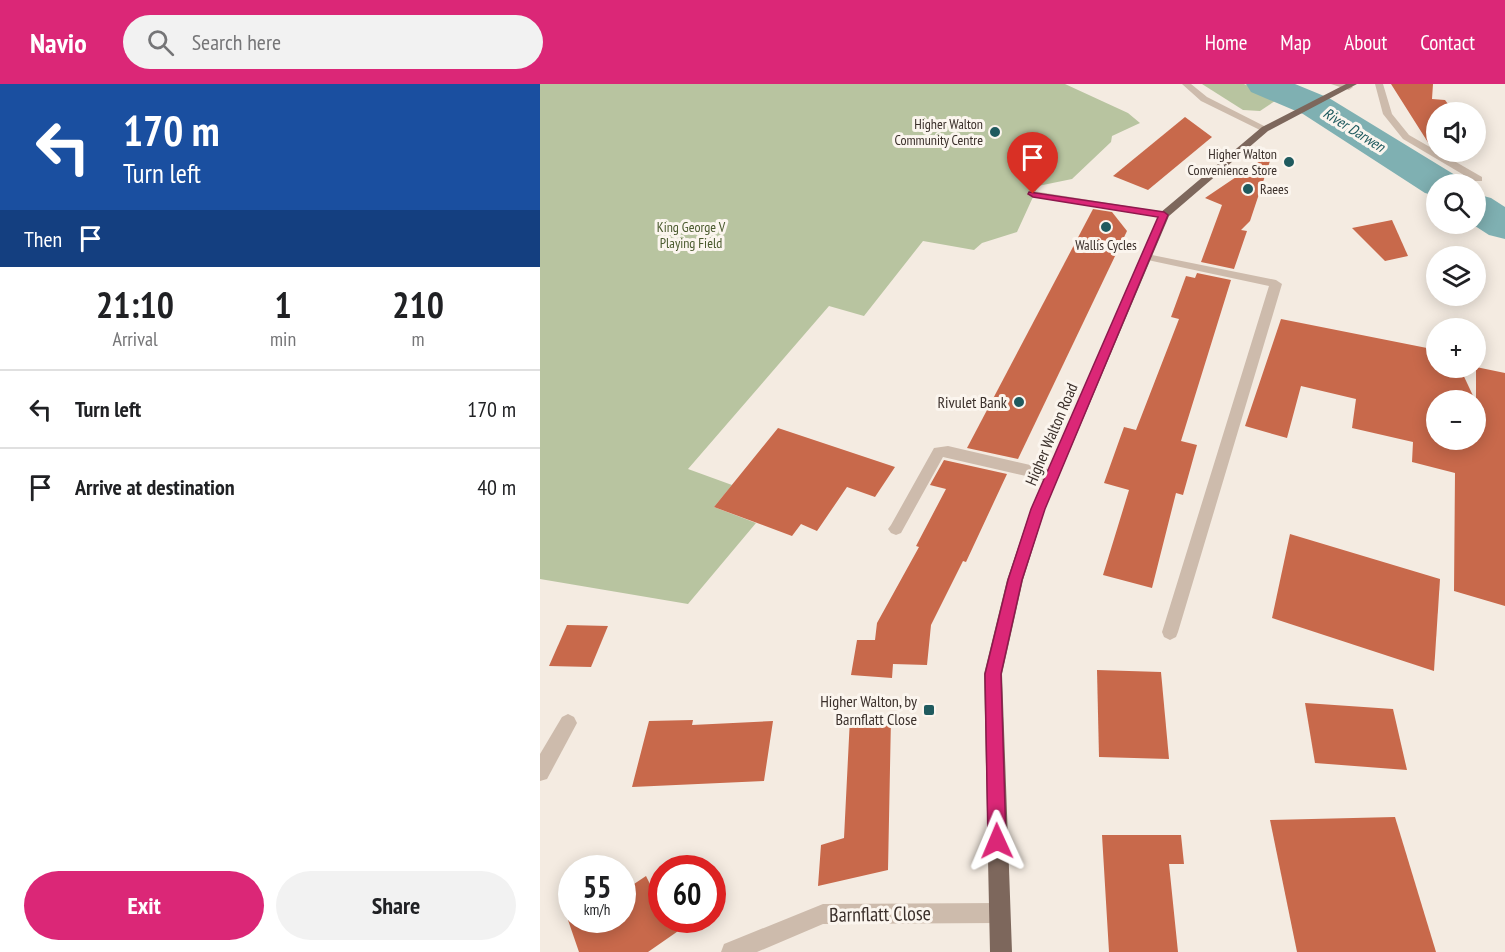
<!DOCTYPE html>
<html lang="en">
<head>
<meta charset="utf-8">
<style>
  body { margin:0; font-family:"PT Sans Narrow",sans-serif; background:#f2f2f2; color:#202124; height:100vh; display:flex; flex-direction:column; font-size:22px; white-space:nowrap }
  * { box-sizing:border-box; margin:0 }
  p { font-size:20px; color:#757577 }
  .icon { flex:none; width:33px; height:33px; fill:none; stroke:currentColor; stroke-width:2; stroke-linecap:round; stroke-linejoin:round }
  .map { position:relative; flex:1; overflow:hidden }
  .details { display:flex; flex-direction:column; background:#fff; width:540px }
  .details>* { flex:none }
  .banner { background:#1a4fa0; color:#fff; overflow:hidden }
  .buttons { position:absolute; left:886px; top:18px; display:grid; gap:12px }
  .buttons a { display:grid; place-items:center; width:60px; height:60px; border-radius:50%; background:#fff; box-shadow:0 3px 15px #0003; font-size:30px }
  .speed { position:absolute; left:18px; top:771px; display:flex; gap:12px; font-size:30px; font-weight:700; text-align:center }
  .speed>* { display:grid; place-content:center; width:78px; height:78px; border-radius:50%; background:#fff; box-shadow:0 3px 15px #0003; line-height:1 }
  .speed small { font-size:15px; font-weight:400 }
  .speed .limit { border:9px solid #d22; background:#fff; color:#111 }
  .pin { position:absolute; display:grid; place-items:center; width:51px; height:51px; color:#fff; margin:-62px -26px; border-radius:50% 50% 50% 0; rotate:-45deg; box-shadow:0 0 6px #0007 }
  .pin .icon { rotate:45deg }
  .me { position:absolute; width:66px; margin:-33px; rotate:359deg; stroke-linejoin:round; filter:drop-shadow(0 0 4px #0008) }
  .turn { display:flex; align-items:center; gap:21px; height:126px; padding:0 24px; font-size:27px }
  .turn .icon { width:78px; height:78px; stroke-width:2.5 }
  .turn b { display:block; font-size:42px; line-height:51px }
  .then { display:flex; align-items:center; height:57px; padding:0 24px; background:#0003; gap:12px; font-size:22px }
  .eta { display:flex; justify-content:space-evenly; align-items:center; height:102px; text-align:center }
  .eta b { font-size:36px; font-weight:800; line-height:42px }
  .primary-button { display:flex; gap:12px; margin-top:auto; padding:12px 24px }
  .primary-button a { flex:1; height:69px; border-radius:36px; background:#db2777; color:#fff; font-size:24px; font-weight:800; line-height:69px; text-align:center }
  .primary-button a+a { background:#f2f2f2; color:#202124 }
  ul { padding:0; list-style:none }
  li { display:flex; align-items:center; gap:18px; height:78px; padding:0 24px; border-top:2px solid #e0e0e0 }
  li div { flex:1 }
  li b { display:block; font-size:22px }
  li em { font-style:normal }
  header { display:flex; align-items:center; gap:36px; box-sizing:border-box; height:84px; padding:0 30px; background:#db2777; color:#fff }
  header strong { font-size:28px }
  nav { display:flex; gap:33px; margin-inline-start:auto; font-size:21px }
  .search { width:420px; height:54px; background:#f2f2f2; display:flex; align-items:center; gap:15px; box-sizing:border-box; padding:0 21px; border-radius:33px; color:#757577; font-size:22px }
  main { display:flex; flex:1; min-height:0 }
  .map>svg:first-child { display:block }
  .green { fill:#b8c4a0 }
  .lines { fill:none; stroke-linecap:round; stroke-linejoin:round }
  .river { fill:#7fb0b2; fill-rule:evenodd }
  .building { fill:#c8694b }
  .minor { fill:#cdbbac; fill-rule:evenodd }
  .major { fill:#7d675c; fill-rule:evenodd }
  .route { fill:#db2777; stroke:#8e194d; stroke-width:1.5 }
  .poi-dot { fill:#1f5a5e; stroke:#fbf5ee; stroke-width:2 }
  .labels { text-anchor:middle; stroke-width:6; stroke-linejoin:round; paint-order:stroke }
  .far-poi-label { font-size:14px; fill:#3b302b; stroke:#fbf5ee; text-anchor:end }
  .far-park-label { font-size:14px; fill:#4a5a2e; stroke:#fbf5ee }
  .far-water-label { font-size:15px; font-style:italic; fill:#1f5a5e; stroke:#fbf5ee }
  .poi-label { font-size:16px; fill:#3b302b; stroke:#fbf5ee; text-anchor:end }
  .street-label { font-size:16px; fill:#3b302b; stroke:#fbf5ee }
  .near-street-label { font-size:20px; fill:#3b302b; stroke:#fbf5ee }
</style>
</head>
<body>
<header>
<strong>Navio</strong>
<div class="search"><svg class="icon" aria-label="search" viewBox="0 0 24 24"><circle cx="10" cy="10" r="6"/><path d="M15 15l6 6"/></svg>Search here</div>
<nav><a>Home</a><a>Map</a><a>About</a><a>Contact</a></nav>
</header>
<main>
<section class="details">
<div class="banner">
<div class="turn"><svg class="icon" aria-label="left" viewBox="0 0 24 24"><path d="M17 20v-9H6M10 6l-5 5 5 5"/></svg><div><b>170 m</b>Turn left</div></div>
<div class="then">Then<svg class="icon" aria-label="arrive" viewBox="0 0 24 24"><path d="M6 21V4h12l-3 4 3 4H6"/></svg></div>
</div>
<div class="eta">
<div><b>21:10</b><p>Arrival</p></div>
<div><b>1</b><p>min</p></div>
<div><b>210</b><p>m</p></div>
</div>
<ul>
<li><svg class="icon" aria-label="left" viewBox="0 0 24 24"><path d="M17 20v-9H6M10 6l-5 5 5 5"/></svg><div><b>Turn left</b></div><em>170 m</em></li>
<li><svg class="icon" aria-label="arrive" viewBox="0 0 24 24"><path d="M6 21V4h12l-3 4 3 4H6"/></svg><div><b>Arrive at destination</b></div><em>40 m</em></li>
</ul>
<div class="primary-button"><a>Exit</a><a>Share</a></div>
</section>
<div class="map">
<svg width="965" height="868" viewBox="0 0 965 868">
  <rect width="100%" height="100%" fill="#f4ebe1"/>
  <g class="green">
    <path d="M 0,0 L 525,0 L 588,29 L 600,39 L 572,52 L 571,58 L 532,95 L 498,102 L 477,148 L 442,159 L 434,166 L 383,157 L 324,232 L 289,222 L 148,385 L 192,401 L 174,423 L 216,439 L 148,520 L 0,495 Z"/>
    <path d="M 662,0 L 704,0 L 738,15 L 720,27 L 703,26 Z"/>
  </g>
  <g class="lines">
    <g class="river">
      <path d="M 706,0 L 755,0 L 789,14 L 915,91 L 921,100 L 897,100 L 897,112 L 885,109 L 763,30 L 711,8 Z"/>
      <path d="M 936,110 L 951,114 L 965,123 L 965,155 L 949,151 L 932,140 L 936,140 Z"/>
    </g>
  </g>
  <g class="building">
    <path d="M 851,0 L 893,0 L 892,15 L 905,16 L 914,28 L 897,28 L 897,45 L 890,45 L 889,60 Z"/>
    <path d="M 645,33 L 672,53 L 608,106 L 573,92 Z"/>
    <path d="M 733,68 L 710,137 L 701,146 L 707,147 L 694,185 L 661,178 L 682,121 L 665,114 Z"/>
    <path d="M 553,125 L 572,128 L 587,147 L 478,375 L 427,364 Z"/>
    <path d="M 852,136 L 868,172 L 845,177 L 812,144 Z"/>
    <path d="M 657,189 L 691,196 L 641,357 L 657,361 L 643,411 L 636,409 L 612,504 L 563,491 L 589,406 L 564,399 L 584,343 L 596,346 L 639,235 L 631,233 L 646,192 L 655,194 Z"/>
    <path d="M 741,235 L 897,266 L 897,284 L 920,284 L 935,316 L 897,316 L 897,356 L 936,356 L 936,283 L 965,289 L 965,522 L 914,507 L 915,389 L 872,378 L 873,358 L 812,344 L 816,315 L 761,302 L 747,354 L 705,342 Z"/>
    <path d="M 238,344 L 355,383 L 335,413 L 307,403 L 277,447 L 261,440 L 252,452 L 174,423 Z"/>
    <path d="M 404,376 L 467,390 L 426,478 L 423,477 L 391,541 L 387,581 L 353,580 L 352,594 L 311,591 L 317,556 L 335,556 L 337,539 L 379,463 L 376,462 L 406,405 L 390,401 Z"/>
    <path d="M 750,450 L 900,495 L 894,587 L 732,534 Z"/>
    <path d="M 27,541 L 68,542 L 51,583 L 9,582 Z"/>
    <path d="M 557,586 L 621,588 L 629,675 L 559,673 Z"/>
    <path d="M 765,619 L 853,625 L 867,686 L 775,679 Z"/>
    <path d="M 351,633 L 348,786 L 278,802 L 281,761 L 304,754 L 310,634 Z"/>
    <path d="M 153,636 L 152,641 L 233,637 L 224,697 L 92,703 L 109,637 Z"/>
    <path d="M 855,733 L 896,868 L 757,868 L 730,736 Z"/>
    <path d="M 562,751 L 641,751 L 644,780 L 629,780 L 638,868 L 569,868 Z"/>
    <path d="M 106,792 L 111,802 L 122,795 L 122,836 L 154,836 L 108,868 L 39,868 L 28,836 L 82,836 L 82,808 Z"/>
  </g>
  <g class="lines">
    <g class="minor">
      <path d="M 642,0 L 651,0 L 667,13 L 730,45 L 722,47 L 661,17 Z"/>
      <path d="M 791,0 L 807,0 L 813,3 L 809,6 Z"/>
      <path d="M 835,0 L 843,0 L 852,30 L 869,51 L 942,93 L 942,97 L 934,97 L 863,55 L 843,30 Z"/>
      <path d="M 493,107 L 624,128 L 629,131 L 624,134 L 489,112 L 488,110 Z"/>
      <path d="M 607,170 L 736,196 L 742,200 L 638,548 L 636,553 L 630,556 L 624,553 L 622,548 L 729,202 L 603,175 L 603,171 Z"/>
      <path d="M 408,362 L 512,386 L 517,388 L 519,392 L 517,396 L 512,398 L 403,373 L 361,449 L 356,451 L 351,449 L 348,445 L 351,441 L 394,364 Z"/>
      <path d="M 28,630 L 34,633 L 37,639 L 7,695 L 0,697 L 0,670 L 22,633 Z"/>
      <path d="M 459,819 L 466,822 L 469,829 L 466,836 L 459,839 L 283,840 L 217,868 L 181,868 L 184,860 L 283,820 Z"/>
    </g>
    <path class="major" d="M 806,0 L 817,0 L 728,47 L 629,132 L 505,425 L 483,496 L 462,590 L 472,868 L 450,868 L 444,590 L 467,496 L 491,425 L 620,129 L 722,43 Z"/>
  </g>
  <path class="route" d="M 489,108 L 624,128 L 628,131 L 505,425 L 482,496 L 461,590 L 466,757 L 464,763 L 457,766 L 451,763 L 448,757 L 445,590 L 468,496 L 491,425 L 618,133 L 493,113 L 488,110 Z"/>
  <g class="poi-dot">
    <circle cx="455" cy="48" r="6"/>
    <circle cx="749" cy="78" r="6"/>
    <circle cx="708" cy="105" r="6"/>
    <circle cx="566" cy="143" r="6"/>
    <circle cx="479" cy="318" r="6"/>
    <rect x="383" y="620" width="12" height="12" rx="3"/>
  </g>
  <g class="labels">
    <g class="far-poi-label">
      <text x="443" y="45">Higher Walton<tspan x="443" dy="16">Community Centre</tspan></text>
      <text x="737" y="75">Higher Walton<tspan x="737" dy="16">Convenience Store</tspan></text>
      <text x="720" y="110" text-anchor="start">Raees</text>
      <text x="566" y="166" text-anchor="middle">Wallis Cycles</text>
    </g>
    <g class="far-park-label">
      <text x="151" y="148">King George V<tspan x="151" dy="16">Playing Field</tspan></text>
    </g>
    <g class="far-water-label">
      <text transform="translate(814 46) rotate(32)" y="5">River Darwen</text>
    </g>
    <g class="poi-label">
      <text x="467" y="324">Rivulet Bank</text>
      <text x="377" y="623">Higher Walton, by<tspan x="377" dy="18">Barnflatt Close</tspan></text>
    </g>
    <g class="street-label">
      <text transform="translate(511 350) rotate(-67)" y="6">Higher Walton Road</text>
    </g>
    <g class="near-street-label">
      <text transform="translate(340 830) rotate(-1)" y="7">Barnflatt Close</text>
    </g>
  </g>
</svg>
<div class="buttons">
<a><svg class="icon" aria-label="sound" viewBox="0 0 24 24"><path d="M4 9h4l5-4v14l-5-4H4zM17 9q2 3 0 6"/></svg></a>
<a><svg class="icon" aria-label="search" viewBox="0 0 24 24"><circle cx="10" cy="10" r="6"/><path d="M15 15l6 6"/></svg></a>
<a><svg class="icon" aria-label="layers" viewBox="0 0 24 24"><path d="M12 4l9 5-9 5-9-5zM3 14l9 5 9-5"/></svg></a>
<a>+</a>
<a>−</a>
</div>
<div class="speed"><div>55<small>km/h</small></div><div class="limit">60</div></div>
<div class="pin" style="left:493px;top:110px;background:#d93025"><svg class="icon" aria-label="arrive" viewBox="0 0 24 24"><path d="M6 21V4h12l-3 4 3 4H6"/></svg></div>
<svg class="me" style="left:457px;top:757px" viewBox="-20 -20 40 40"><path d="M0-17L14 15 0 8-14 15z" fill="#db2777" stroke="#fff" stroke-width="4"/></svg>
</div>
</main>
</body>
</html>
